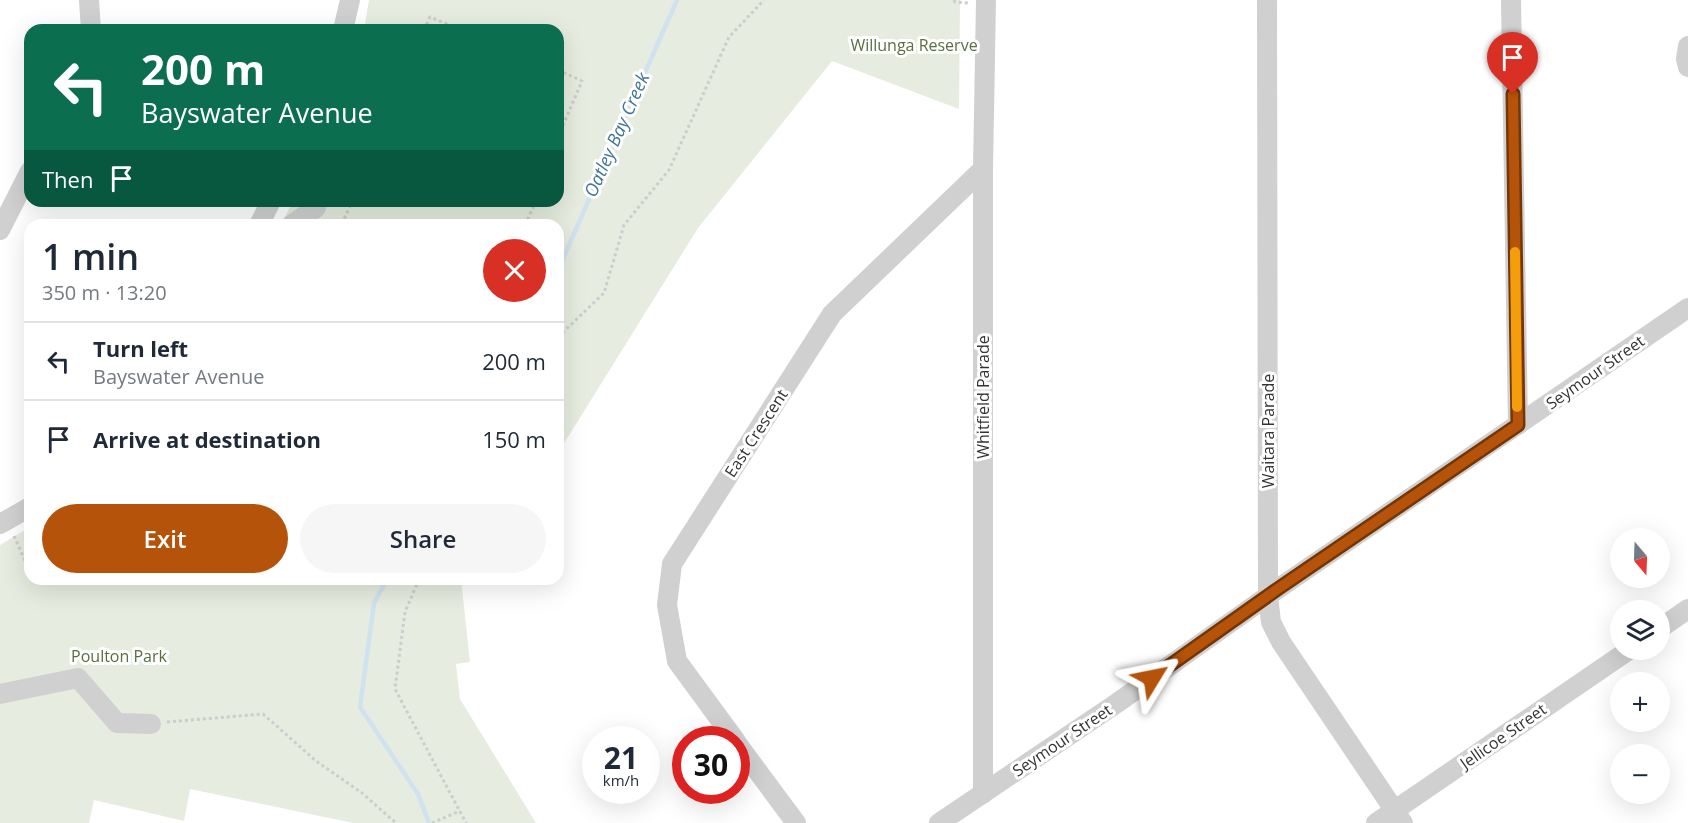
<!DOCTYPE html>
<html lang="en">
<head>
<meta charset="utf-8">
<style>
  body { margin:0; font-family:"Open Sans",sans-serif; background:#f6f6f7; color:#1f2937; height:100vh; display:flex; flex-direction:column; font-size:22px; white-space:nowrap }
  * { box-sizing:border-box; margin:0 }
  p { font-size:20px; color:#747a83 }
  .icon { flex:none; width:33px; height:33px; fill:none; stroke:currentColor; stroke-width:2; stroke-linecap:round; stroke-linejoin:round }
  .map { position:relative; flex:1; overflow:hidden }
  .panel { position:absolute; left:24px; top:219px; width:540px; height:366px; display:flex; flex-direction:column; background:#fff; border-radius:18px; box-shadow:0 6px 24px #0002 }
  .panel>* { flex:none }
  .banner { position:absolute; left:24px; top:24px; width:540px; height:183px; border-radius:18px; box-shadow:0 6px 24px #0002; background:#0b6e4f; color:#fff; overflow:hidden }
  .needle { width:39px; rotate:161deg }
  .controls { position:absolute; left:1610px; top:528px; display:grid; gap:12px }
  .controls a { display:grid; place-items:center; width:60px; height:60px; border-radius:50%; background:#fff; box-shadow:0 6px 24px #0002; font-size:30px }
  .speed { position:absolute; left:582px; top:726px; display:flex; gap:12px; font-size:30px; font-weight:700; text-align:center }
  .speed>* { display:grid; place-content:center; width:78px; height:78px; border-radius:50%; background:#fff; box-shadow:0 6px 24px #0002; line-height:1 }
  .speed small { font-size:15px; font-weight:400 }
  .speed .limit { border:9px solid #d22; background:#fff; color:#111 }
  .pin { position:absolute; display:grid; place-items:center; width:51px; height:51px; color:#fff; margin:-62px -26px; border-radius:50% 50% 50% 0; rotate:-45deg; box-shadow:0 0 6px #0007 }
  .pin .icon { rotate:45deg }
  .me { position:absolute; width:66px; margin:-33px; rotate:55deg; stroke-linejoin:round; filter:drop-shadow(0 0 4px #0008) }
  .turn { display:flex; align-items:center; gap:21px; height:126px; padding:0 18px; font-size:27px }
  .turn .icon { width:78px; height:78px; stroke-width:2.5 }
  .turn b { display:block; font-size:42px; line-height:51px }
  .then { display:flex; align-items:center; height:57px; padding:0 18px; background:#0003; gap:12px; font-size:22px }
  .round { display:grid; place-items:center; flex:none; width:63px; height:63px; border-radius:32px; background:#f6f6f7 }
  .headline { display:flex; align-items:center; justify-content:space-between; height:102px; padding:0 18px }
  h1 { font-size:36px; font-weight:600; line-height:45px }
  .cta { display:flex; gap:12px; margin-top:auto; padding:12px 18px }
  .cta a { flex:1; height:69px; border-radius:36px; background:#b45309; color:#fff; font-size:24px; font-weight:600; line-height:69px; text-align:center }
  .cta a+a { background:#f6f6f7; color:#1f2937 }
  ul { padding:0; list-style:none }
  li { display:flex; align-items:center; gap:18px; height:78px; padding:0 18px; border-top:2px solid #e0e1e3 }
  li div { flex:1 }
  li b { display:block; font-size:22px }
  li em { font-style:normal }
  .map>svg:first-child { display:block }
  .green { fill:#e6ecdf }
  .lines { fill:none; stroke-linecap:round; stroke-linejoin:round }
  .stream { stroke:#cfe2ee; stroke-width:4.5 }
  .path { stroke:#cdcdcd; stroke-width:3; stroke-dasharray:3 3; stroke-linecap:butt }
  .minor { stroke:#d0d0d0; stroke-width:20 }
  .route-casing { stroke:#753606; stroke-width:15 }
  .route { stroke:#b45309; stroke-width:10 }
  .slow { stroke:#f59e0b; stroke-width:10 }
  .labels { text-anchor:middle; stroke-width:6; stroke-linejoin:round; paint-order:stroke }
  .park-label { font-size:16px; fill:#56703f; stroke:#fff }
  .street-label { font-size:16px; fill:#333; stroke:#fff }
  .water-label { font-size:18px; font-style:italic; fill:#3f7597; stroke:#fff }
</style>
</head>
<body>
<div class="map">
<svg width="1688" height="823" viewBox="0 0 1688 823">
  <rect width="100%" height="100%" fill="#fff"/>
  <g class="green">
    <path d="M 369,0 L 960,0 L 959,109 L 832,61 L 698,228 L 558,453 L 558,225 L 281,225 L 293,201 L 558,201 L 558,30 L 364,30 Z"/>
    <path d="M 30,527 L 30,579 L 461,579 L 470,662 L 456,664 L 460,699 L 536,823 L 353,823 L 190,789 L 184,821 L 94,800 L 89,823 L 0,823 L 0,545 Z"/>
  </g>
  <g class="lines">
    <g class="stream">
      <path d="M 558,270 L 677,0"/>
      <path d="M 387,579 L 374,603 L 360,707 L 418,794 L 429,823"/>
    </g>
    <g class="path">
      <path d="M 954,0 L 955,2 L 969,3"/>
      <path d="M 424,30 L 430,17 L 462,30"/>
      <path d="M 558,70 L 582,81 L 558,137"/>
      <path d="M 336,225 L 342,224 L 352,201"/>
      <path d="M 525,225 L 536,201"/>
      <path d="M 558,337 L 604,293 L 624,225 L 669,170 L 729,37 L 764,0"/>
      <path d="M 14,536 L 26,563"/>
      <path d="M 419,579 L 405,612 L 395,689 L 466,823"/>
      <path d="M 167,722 L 263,714 L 316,761 L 362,793 L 396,823"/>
      <path d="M 432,823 L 460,811"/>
    </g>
    <g class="minor">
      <path d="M 89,0 L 91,30"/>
      <path d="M 1267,0 L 1268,596 L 1271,622 L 1281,642 L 1403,823"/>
      <path d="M 1511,0 L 1518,425"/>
      <path d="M 343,30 L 350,0"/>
      <path d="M 1688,46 L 1686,59 L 1688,67"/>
      <path d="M 259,225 L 271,201"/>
      <path d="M 291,225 L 316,208"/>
      <path d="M 0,230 L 30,171"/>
      <path d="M 0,524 L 30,507"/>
      <path d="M 1659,629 L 1688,609"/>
      <path d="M 0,694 L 78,678 L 117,723 L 151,724"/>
      <path d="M 735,740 L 677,661 L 667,605 L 672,564 L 832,314 L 983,169"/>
      <path d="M 736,742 L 796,823"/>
      <path d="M 983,794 L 983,169 L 986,0"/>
      <path d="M 939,823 L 1117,703 L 1279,588 L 1688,308"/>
      <path d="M 1376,823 L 1629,650"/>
    </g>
  </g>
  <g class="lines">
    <g class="route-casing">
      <path id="route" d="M 1152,678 L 1279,588 L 1518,425 L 1513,94"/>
    </g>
    <use href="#route" class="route"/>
    <path class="slow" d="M 1515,252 L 1517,407"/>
  </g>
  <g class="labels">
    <g class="park-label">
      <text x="914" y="51">Willunga Reserve</text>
      <text x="119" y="662">Poulton Park</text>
    </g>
    <g class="street-label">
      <text transform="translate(1595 372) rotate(-35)" y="6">Seymour Street</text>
      <text transform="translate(983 397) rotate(-90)" y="6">Whitfield Parade</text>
      <text transform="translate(1268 431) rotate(-90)" y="6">Waitara Parade</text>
      <text transform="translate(756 433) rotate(-57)" y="6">East Crescent</text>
      <text transform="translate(1503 736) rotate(-35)" y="6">Jellicoe Street</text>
      <text transform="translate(1062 740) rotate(-34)" y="6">Seymour Street</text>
    </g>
    <g class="water-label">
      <text transform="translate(617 135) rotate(-66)" y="6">Oatley Bay Creek</text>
    </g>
  </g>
</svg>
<div class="controls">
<a><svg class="needle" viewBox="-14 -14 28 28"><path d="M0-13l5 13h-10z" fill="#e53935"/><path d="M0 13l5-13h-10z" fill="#747a83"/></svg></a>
<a><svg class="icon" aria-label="layers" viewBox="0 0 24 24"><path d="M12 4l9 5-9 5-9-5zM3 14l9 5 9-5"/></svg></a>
<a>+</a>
<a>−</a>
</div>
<div class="speed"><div>21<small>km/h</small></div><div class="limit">30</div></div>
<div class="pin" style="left:1513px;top:94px;background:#d93025"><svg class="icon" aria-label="arrive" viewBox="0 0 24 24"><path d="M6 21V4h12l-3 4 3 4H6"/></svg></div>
<svg class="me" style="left:1152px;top:678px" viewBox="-20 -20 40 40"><path d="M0-17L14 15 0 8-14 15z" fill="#b45309" stroke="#fff" stroke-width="4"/></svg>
<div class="banner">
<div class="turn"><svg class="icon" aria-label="left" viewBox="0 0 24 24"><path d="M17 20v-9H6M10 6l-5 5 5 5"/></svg><div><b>200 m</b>Bayswater Avenue</div></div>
<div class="then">Then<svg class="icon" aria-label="arrive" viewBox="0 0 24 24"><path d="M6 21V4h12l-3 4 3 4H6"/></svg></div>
</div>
<section class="panel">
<div class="headline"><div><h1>1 min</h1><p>350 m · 13:20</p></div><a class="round" style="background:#d93025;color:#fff"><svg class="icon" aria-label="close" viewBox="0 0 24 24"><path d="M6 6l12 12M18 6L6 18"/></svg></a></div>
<ul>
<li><svg class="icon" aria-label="left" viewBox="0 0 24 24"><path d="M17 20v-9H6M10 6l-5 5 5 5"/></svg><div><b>Turn left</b><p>Bayswater Avenue</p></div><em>200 m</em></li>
<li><svg class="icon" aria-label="arrive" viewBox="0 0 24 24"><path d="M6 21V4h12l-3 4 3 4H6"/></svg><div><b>Arrive at destination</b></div><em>150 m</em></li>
</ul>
<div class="cta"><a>Exit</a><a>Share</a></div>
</section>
</div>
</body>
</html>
